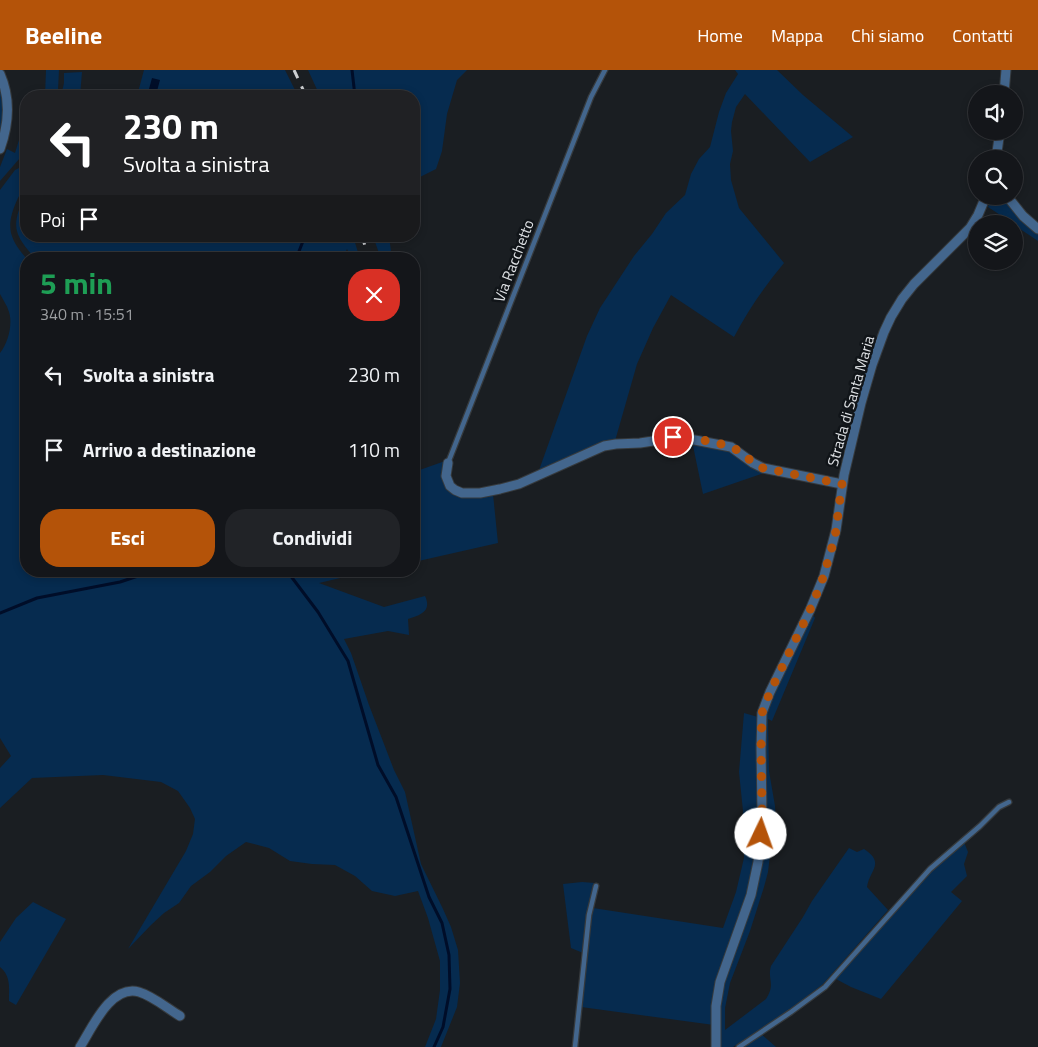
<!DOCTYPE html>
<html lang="it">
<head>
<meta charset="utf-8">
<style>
  body { margin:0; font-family:"Titillium Web",sans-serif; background:#212327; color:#f1f3f6; height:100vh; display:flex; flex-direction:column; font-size:19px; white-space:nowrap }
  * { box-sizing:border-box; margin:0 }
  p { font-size:16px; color:#9d9fa2 }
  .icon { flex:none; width:28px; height:28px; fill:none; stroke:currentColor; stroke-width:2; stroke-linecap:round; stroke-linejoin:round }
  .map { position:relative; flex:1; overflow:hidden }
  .side { position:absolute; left:20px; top:182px; width:400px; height:325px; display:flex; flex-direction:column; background:#14161a; border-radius:20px; box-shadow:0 2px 8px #0003,0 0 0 1px #333539 }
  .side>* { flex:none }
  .top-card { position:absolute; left:20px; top:20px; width:400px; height:152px; border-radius:20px; box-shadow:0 2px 8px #0003,0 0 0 1px #333539; background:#202124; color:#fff; overflow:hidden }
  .fabs { position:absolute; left:968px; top:15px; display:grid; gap:10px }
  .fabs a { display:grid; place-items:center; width:55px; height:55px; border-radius:50%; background:#14161a; box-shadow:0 2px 8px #0003,0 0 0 1px #333539; font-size:25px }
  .pin { position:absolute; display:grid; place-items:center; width:42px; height:42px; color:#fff; margin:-21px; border:2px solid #fff; border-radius:50%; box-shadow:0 1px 5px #0007 }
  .me { position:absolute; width:55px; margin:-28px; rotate:3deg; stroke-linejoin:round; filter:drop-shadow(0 0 4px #0008) }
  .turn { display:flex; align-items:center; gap:18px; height:105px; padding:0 20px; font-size:22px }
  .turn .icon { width:65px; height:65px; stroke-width:2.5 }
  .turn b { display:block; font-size:35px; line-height:42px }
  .then { display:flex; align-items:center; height:48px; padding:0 20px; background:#0003; gap:10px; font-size:19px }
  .round { display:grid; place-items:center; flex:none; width:52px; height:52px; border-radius:20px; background:#212327 }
  .head { display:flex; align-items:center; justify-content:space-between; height:85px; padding:0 20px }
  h1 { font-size:30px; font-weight:700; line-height:38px; color:#1e9e55 }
  .primary-button { display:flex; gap:10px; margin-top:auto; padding:10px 20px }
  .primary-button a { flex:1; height:58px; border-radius:20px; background:#b45309; color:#fff; font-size:20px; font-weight:700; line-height:58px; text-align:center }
  .primary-button a+a { background:#212327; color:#f1f3f6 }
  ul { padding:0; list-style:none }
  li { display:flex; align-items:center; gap:15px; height:75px; padding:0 20px }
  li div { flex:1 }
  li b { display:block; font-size:19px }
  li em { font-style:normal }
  header { display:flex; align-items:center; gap:30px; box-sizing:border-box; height:70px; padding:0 25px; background:#b45309; color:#fff }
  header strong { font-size:24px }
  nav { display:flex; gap:28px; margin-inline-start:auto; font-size:18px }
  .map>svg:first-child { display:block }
  .green { fill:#062b4f }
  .water { fill:#000d28 }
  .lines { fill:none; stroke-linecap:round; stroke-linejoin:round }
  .stream { stroke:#000d28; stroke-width:3 }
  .lane-casing { stroke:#363a3d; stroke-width:7 }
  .street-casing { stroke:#363a3d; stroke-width:11 }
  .lane { stroke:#43668d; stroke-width:4.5 }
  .street { stroke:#43668d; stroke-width:9 }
  .rail { stroke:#cccfd2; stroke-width:3; stroke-dasharray:9 9; stroke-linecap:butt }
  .route { stroke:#b45309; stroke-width:9; stroke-dasharray:0 16.2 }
  .labels { text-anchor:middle; stroke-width:5; stroke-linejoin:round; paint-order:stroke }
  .street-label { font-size:15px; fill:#e0e3e6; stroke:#111519 }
</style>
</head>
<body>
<header>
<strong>Beeline</strong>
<nav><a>Home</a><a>Mappa</a><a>Chi siamo</a><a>Contatti</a></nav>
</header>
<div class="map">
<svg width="1038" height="977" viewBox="0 0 1038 977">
  <rect width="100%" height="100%" fill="#1a1e22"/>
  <g class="green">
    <path d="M 46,0 L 59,0 L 58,20 L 57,26 L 45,26 Z"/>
    <path d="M 144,0 L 285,0 L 298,26 L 137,26 Z"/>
    <path d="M 308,0 L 467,0 L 457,10 L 447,44 L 442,81 L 436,99 L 414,110 L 414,26 L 320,26 Z"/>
    <path d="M 735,0 L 777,0 L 803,25 L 853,67 L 810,92 L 745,24 L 736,37 L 732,52 L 731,61 L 733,81 L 730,94 L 731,110 L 739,138 L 784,193 C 765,216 748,240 734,267 L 671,225 L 653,258 L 637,294 L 615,371 L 538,403 L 587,266 L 600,238 L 634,186 L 652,164 L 666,143 L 685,125 L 691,104 L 699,89 L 710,77 L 719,42 L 726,23 L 738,4 Z"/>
    <path d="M 82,2 L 80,26 L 61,26 L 64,13 L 64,3 Z"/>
    <path d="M 0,12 L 5,40 L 0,69 Z"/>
    <path d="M 26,47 L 26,81 L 0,111 L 0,97 L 7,79 L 15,83 Z"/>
    <path d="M 19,98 L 24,100 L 26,102 C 26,113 23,119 18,128 C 6,154 7,167 27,189 L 26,501 L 370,501 L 319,513 L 384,537 L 425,526 C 432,541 421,545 408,549 L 409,565 L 388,561 L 344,569 L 351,583 L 369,635 L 394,700 L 405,722 L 421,794 L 443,839 L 451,857 L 458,880 L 460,913 L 457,937 L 441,977 L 425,977 L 436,949 L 440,920 L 440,891 L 428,848 L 418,821 L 395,826 L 372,821 L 355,806 L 335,795 L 312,794 L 290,791 L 269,778 L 246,772 L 226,786 L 210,802 L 191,816 L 179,833 L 164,843 L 151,855 L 128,879 L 186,781 L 193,764 L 195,749 L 190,738 L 178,721 L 161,712 L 103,705 L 32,708 L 0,738 L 0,698 L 11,686 L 0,668 L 0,283 C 8,273 13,254 9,242 C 7,235 3,230 0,224 L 0,120 L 15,100 Z"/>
    <path d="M 26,122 L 26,166 L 353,166 L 360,189 L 352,189 L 347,179 L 342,189 L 36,189 C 11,162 12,155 26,122 Z"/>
    <path d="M 995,129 L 1009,134 L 1038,162 L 1038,171 L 1014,155 L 1014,154 L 988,137 L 990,131 Z"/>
    <path d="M 373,166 L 389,166 L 392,189 L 381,189 Z"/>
    <path d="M 692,371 L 726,379 L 767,402 L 703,424 Z"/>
    <path d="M 445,391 L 447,416 L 493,424 L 498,473 L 414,492 L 414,402 Z"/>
    <path d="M 813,545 L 815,548 L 772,651 L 768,649 L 769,701 L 775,736 L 776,751 L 774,767 L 770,785 L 768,802 L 764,817 L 750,861 L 730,913 L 725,938 L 725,960 L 766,929 C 776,914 767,909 771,896 L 803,847 L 812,831 L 849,778 L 857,782 L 864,779 C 886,793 869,801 867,817 L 888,840 L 823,914 L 791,939 L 733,977 L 719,977 L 721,922 L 754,823 L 765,708 L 766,643 L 781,607 Z"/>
    <path d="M 744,643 L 758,647 L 758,727 L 756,782 L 749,821 L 734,860 L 714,955 L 581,937 L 593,838 L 723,858 L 736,822 L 744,788 L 744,772 L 742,756 L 743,741 L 739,702 Z"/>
    <path d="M 964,772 L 968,782 L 964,794 L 967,806 L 951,822 L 962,831 L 881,929 L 851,917 L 836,909 L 891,845 L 933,799 Z"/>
    <path d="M 582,812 L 595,813 L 588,838 L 583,883 L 571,878 L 563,814 Z"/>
    <path d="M 33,832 L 66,849 L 16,935 L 9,931 C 9,918 11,906 0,897 L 0,872 L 16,848 Z"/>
    <path d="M 761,964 L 776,977 L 744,977 Z"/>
  </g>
  <path class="water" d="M 152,8 L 160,10 L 157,21 L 149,19 Z"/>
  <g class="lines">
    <g class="stream">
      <path d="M 352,0 L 355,26"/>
      <path d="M 296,189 L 305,166"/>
      <path d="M 287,501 L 318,542 L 348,591 L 378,695 L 396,727 L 429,827 L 442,853 L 449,885 L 450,919 L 443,957 L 434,977"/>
      <path d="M 0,543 L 37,528 L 120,512 L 153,501"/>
    </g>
    <g class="lane-casing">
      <g id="lane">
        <path d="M 448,393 L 591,27 L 605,0"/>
        <path d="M 575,977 L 589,845 L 596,816"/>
        <path d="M 739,977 L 791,942 L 825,917 L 930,799 L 980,756 L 999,737 L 1009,732"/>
      </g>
    </g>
    <g class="street-casing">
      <g id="street">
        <path d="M 0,4 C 11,29 9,54 0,79"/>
        <path d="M 1004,24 L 1006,0"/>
        <path d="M 996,89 L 1000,61"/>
        <path d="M 1007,126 L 1023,146 L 1038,159"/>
        <path d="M 448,393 L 446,406 L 450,416 L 455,420 L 462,423 L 480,423 L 500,419 L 519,414 L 604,376 L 616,374 L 640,373 L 679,367 L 731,377 L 753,393 L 763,398 L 842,414"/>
        <path d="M 80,977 C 92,958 111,914 139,922 C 153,926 168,939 180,946"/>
        <path d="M 716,977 L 716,936 L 720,912 L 751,825 L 758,792 L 762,744 L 761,678 L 762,643 L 770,622 L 810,540 L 824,506 L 836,460 L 844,405 L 861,333 L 872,295 L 884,262 L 891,247 L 902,229 L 914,214 L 970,158 L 978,145 L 986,126"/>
      </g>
    </g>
    <use href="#lane" class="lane"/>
    <use href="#street" class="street"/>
    <g class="rail">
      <path d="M 294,0 L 306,26"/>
      <path d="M 362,166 L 369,189"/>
    </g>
  </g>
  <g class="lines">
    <path class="route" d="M 673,367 C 684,366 723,373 733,378 C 744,383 751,393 763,398 L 842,414 L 835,467 L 822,511 L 810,540 L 770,622 L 762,643 L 761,678 L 762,738 L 761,764"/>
  </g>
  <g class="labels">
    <g class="street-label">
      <text transform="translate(514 191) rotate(-69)" y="5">Via Racchetto</text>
      <text transform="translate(851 331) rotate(-74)" y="5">Strada di Santa Maria</text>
    </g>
  </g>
</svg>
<div class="fabs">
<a><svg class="icon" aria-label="sound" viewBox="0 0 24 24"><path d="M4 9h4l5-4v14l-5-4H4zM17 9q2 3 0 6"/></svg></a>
<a><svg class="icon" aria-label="search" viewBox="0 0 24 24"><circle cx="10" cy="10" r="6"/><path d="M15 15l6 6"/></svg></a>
<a><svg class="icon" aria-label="layers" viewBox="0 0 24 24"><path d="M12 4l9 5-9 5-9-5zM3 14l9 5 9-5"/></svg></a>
</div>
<div class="pin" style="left:673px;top:367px;background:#d93025"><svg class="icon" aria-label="arrive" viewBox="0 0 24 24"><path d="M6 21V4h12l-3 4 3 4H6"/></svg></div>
<svg class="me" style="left:761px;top:764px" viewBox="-20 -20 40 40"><circle r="19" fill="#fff"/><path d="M0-13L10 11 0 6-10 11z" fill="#b45309"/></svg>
<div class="top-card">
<div class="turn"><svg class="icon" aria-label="left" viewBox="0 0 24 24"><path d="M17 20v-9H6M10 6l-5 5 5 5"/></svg><div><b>230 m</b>Svolta a sinistra</div></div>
<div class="then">Poi<svg class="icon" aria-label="arrive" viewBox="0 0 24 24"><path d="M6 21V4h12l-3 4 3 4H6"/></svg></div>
</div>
<section class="side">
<div class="head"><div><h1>5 min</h1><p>340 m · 15:51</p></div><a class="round" style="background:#d93025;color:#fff"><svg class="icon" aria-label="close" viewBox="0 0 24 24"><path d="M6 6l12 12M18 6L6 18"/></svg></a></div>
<ul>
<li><svg class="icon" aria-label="left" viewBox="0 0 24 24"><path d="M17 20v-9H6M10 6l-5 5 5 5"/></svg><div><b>Svolta a sinistra</b></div><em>230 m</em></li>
<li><svg class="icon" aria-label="arrive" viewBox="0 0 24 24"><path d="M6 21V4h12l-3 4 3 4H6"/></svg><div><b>Arrivo a destinazione</b></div><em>110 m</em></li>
</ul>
<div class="primary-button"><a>Esci</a><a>Condividi</a></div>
</section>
</div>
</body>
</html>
